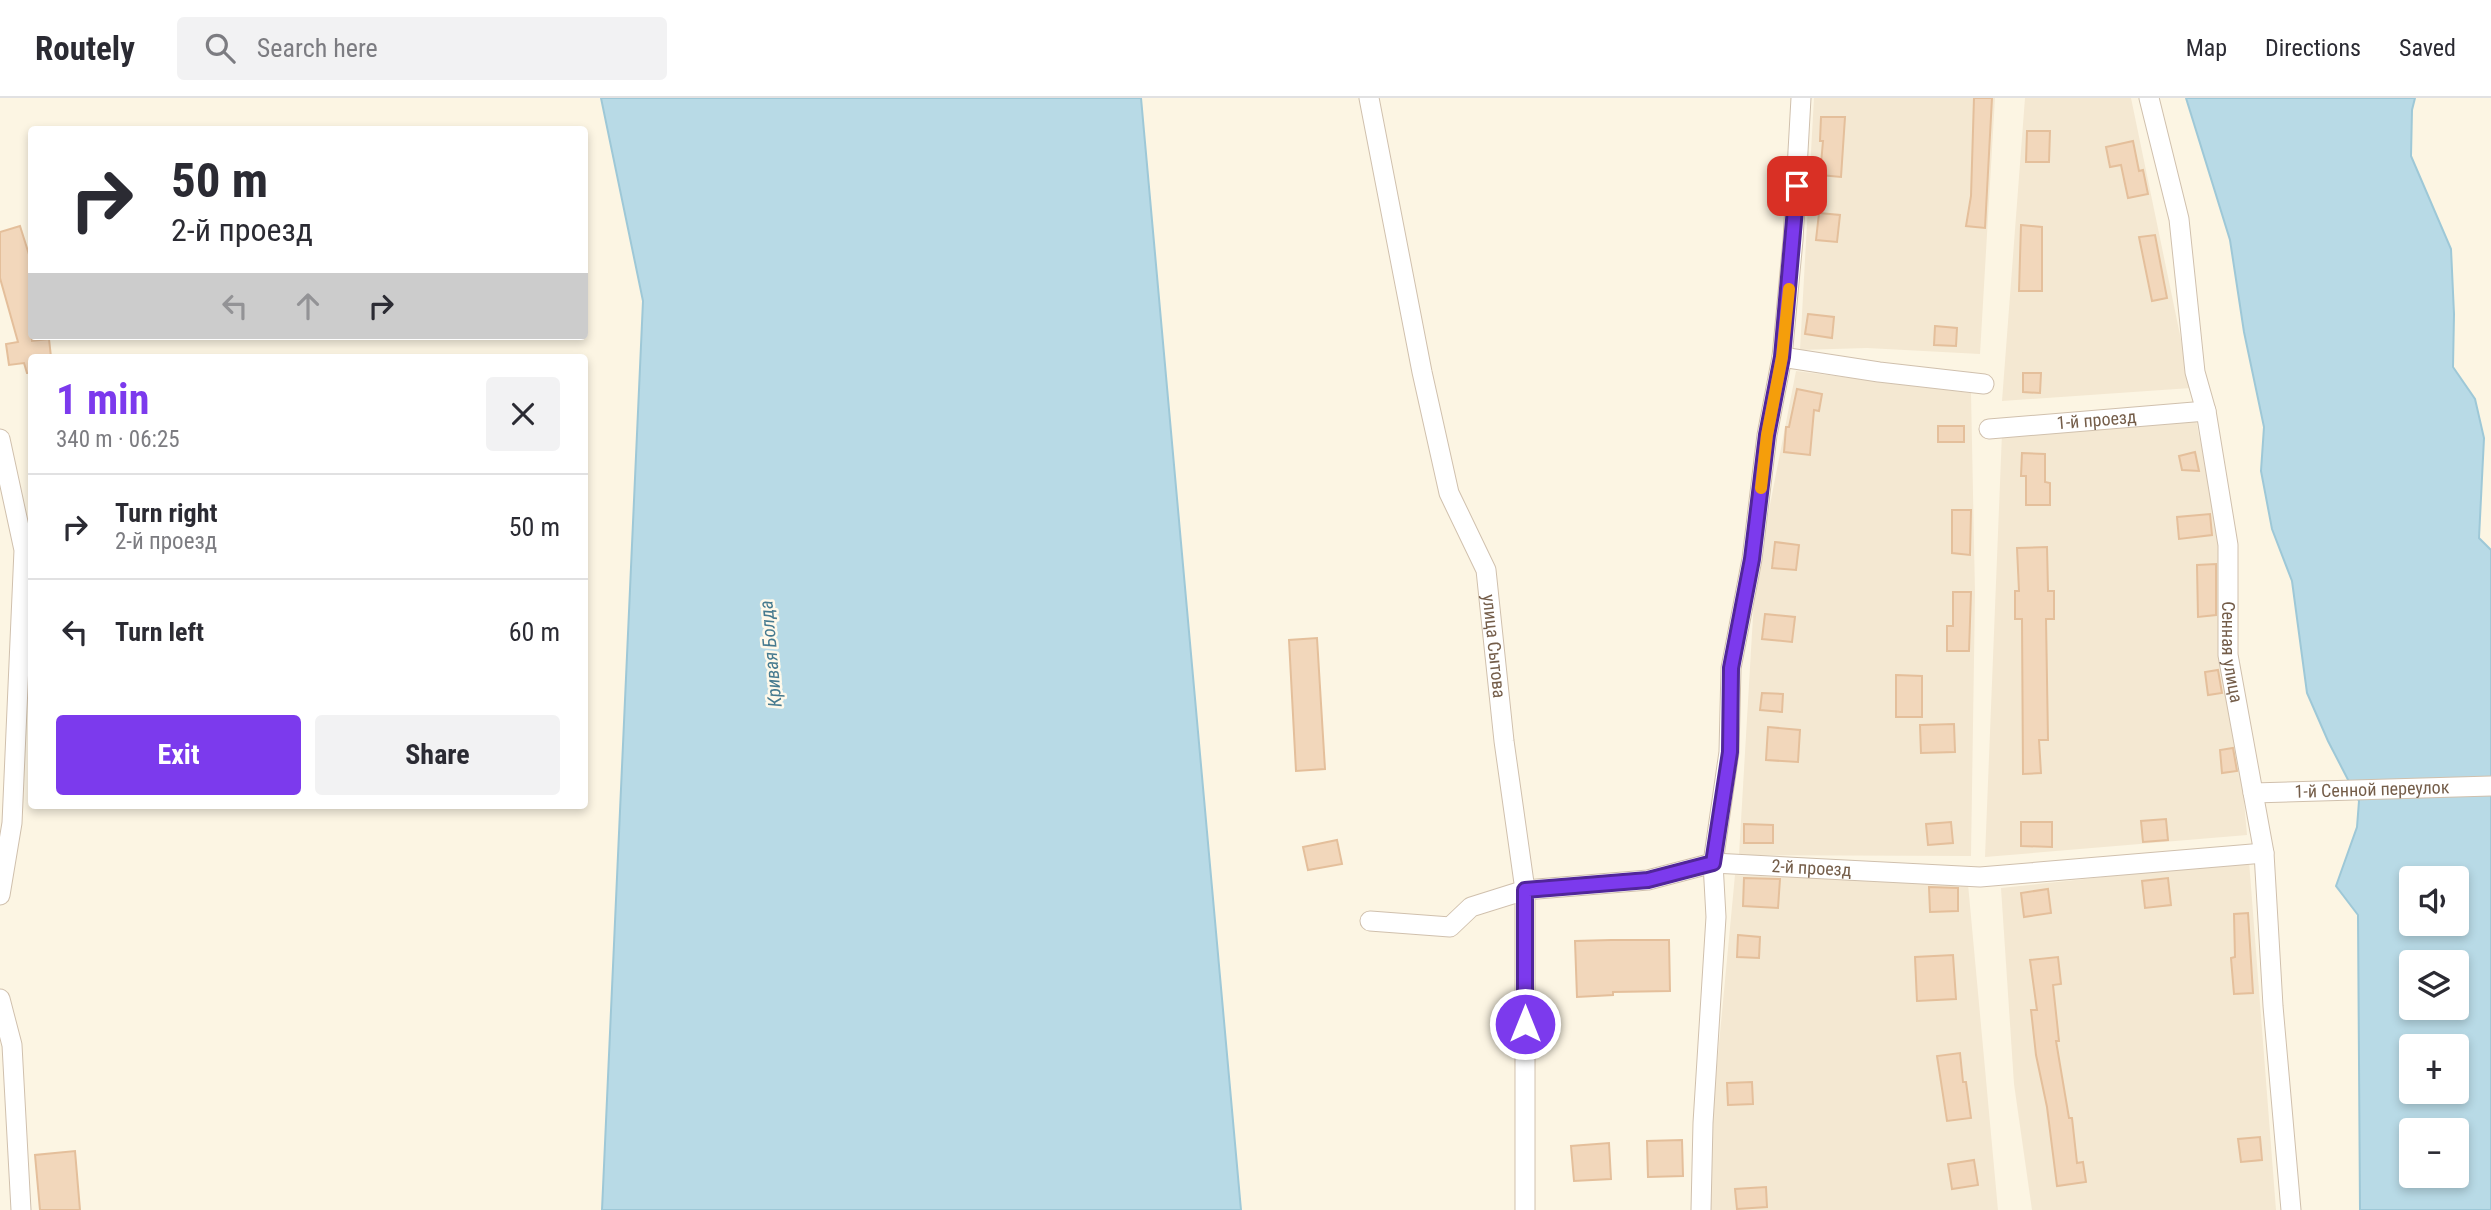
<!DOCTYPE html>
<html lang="en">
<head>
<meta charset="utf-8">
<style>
  body { margin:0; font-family:"Roboto Condensed",sans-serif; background:#f2f2f3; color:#2b2b33; height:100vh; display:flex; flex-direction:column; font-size:26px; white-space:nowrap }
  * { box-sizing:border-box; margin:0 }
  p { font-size:23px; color:#7c7c81 }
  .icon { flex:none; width:38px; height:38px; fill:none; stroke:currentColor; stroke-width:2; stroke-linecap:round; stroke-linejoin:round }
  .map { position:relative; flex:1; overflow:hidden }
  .drawer { position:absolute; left:28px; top:256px; width:560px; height:455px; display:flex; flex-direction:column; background:#fff; border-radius:7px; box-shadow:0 4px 10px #0003 }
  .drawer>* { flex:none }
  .banner { position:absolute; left:28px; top:28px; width:560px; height:214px; border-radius:7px; box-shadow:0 4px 10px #0003; background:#fff; color:#2b2b33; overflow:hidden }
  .tools { position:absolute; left:2399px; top:768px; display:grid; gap:14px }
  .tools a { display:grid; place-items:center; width:70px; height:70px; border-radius:7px; background:#fff; box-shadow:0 4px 10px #0003; font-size:35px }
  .pin { position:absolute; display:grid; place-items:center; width:60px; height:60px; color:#fff; margin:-30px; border-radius:14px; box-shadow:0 4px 10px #0006 }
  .me { position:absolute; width:77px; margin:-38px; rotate:0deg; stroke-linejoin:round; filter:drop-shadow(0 0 5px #0008) }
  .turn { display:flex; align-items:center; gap:24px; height:147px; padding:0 28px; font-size:32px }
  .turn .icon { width:91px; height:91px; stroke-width:2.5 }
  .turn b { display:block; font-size:49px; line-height:60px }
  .lanes { display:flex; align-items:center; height:66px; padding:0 28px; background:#0003; justify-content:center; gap:35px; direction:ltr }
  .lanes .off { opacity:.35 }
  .round { display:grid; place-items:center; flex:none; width:74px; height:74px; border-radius:7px; background:#f2f2f3 }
  .summary { display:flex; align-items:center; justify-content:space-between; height:119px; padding:0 28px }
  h1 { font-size:42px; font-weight:700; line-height:52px; color:#7c3aed }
  .primary-button { display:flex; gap:14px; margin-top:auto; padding:14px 28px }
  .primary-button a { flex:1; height:80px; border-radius:7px; background:#7c3aed; color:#fff; font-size:28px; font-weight:700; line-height:80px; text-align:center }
  .primary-button a+a { background:#f2f2f3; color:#2b2b33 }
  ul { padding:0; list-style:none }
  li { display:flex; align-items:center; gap:21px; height:105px; padding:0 28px; border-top:2px solid #e1e1e2 }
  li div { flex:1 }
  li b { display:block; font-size:26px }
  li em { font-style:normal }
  header { display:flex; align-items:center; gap:42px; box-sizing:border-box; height:98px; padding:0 35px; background:#fff; border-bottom:2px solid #e1e1e2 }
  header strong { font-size:33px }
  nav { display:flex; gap:38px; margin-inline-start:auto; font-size:24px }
  .search { width:490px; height:63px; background:#f2f2f3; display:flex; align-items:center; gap:18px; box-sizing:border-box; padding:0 24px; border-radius:7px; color:#7c7c81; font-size:26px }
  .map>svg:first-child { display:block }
  .residential { fill:#f4e8d2 }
  .water { fill:#b8dae6; stroke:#9ec8d7; stroke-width:2; fill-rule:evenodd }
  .building { fill:#f2d7bb; stroke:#e4bf9b; stroke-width:2 }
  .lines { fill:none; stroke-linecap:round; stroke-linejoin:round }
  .minor-casing { stroke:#d0c0ad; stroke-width:21 }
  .minor { stroke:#fff; stroke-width:19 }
  .route-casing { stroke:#51269a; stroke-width:18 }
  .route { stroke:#7c3aed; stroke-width:12 }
  .slow { stroke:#f59e0b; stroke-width:12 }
  .labels { text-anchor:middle; stroke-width:5; stroke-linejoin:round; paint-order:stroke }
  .street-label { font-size:18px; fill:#745d49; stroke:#fff9ea }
  .water-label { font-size:19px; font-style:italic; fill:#467a8f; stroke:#fff9ea }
</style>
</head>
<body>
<header>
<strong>Routely</strong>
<div class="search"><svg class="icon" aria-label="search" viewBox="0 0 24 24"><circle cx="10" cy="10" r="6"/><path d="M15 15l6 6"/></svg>Search here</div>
<nav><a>Map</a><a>Directions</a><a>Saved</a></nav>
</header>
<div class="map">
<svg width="2491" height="1112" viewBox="0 0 2491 1112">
  <rect width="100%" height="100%" fill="#fcf5e3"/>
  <g class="residential">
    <path d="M 1814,0 L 1995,0 L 1980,256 L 1867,250 L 1800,252 Z"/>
    <path d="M 2025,0 L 2131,0 L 2191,290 L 2002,303 Z"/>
    <path d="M 1796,273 L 1971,295 L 1975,495 L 1971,758 L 1739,757 L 1755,484 Z"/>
    <path d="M 2196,322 L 2222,452 L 2247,737 L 1985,759 L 2002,335 Z"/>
    <path d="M 2249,763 L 2276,1112 L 2032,1112 L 2014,986 L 2001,790 Z"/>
    <path d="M 1735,777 L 1968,786 L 1998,1112 L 1708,1112 L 1715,988 Z"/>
  </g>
  <g class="water">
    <path d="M 601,0 L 1141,0 L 1241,1112 L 602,1112 L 643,203 Z"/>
    <path d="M 2186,0 L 2415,0 L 2412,12 L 2411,58 L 2451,151 L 2454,216 L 2453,269 L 2475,301 L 2484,340 L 2479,440 L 2491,452 L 2491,1112 L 2360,1112 L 2358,817 L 2336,788 L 2357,729 L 2359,703 L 2328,643 L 2307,595 L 2292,483 L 2272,431 L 2261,373 L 2264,329 L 2244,234 L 2230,142 ZM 2412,780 L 2457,780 L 2457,826 L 2412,826 ZM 2412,864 L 2457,864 L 2457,910 L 2412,910 ZM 2412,948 L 2457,948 L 2457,994 L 2412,994 ZM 2412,1032 L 2457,1032 L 2457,1078 L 2412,1078 Z"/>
  </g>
  <g class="building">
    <path d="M 1974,0 L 1992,0 L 1985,130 L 1966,128 L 1971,98 Z"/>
    <path d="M 1821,19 L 1845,19 L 1841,79 L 1820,77 L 1823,43 L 1820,43 Z"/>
    <path d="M 2027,33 L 2050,33 L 2049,64 L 2026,64 Z"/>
    <path d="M 2133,43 L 2139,73 L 2143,72 L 2148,96 L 2128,100 L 2121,67 L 2110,69 L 2106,49 Z"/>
    <path d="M 1819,115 L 1840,117 L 1837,144 L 1816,142 Z"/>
    <path d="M 2021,127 L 2042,129 L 2042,193 L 2019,193 Z"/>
    <path d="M 20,128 L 32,166 L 32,243 L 49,241 L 51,259 L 32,259 L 32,275 L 27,275 L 24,265 L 9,267 L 6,246 L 18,244 L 0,180 L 0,134 Z"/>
    <path d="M 2155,137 L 2167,200 L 2152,203 L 2139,139 Z"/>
    <path d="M 1808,216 L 1834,219 L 1832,240 L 1805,236 Z"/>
    <path d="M 1935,228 L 1957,230 L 1956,248 L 1934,247 Z"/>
    <path d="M 2023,275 L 2041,275 L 2040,295 L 2023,294 Z"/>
    <path d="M 1797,291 L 1822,296 L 1819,313 L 1814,312 L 1810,357 L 1784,354 L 1786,329 L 1789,329 Z"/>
    <rect x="1938" y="328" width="26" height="16"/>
    <path d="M 2195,354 L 2199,373 L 2182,372 L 2179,358 Z"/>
    <path d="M 2022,355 L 2045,356 L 2045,384 L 2050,385 L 2050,407 L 2026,407 L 2026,378 L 2021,378 Z"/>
    <path d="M 1952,412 L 1971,412 L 1970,457 L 1952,455 Z"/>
    <path d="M 2210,416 L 2212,437 L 2179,441 L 2177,419 Z"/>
    <path d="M 1775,444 L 1799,447 L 1796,472 L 1772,470 Z"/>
    <path d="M 2047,449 L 2048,493 L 2054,493 L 2054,521 L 2046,521 L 2048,642 L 2039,642 L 2041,675 L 2023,676 L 2022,521 L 2015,521 L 2015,493 L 2019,493 L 2017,450 Z"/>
    <path d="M 2216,466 L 2216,517 L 2198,519 L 2197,467 Z"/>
    <path d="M 1953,494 L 1971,494 L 1969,553 L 1947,553 L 1947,528 L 1953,528 Z"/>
    <path d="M 1765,516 L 1795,519 L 1792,544 L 1762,541 Z"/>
    <path d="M 1317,540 L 1325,671 L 1296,673 L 1289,542 Z"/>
    <path d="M 2218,572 L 2222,595 L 2208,597 L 2205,574 Z"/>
    <path d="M 1896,577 L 1922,578 L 1922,619 L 1896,619 Z"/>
    <path d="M 1762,595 L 1783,596 L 1782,614 L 1760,612 Z"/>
    <path d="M 1954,626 L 1955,654 L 1921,655 L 1920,627 Z"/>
    <path d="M 1768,629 L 1800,632 L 1798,664 L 1766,662 Z"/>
    <path d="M 2233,650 L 2237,673 L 2222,675 L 2220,652 Z"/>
    <path d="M 2166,721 L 2168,742 L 2143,744 L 2141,723 Z"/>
    <path d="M 1951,724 L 1953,745 L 1928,747 L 1926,726 Z"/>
    <path d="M 2021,724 L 2052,724 L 2052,749 L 2021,748 Z"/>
    <path d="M 1744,726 L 1773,727 L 1773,745 L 1744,745 Z"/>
    <path d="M 1337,742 L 1342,766 L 1308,772 L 1303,749 Z"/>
    <path d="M 1744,780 L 1780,781 L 1778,810 L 1743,808 Z"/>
    <path d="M 2168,780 L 2171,807 L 2145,810 L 2142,783 Z"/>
    <path d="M 1929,789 L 1958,790 L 1958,813 L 1930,814 Z"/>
    <path d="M 2048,791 L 2051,815 L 2024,819 L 2021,795 Z"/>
    <path d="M 2248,815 L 2253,895 L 2234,896 L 2231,860 L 2235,859 L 2234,816 Z"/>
    <path d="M 1738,837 L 1760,839 L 1759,860 L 1737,859 Z"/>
    <path d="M 1611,842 L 1669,842 L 1670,893 L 1613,894 L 1613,897 L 1577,899 L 1575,843 Z"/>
    <path d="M 1953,857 L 1956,901 L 1917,903 L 1915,859 Z"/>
    <path d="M 2058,859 L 2061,886 L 2053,887 L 2059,943 L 2056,943 L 2069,1020 L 2072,1020 L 2077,1065 L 2083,1064 L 2086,1084 L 2057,1088 L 2047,1009 L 2036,957 L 2031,912 L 2037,912 L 2030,862 Z"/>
    <path d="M 1960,955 L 1963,984 L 1966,984 L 1971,1020 L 1947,1023 L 1937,958 Z"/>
    <path d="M 1752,984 L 1753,1006 L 1728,1007 L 1727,985 Z"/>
    <path d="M 2260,1039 L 2262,1062 L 2241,1064 L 2238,1041 Z"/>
    <path d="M 1682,1042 L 1683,1078 L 1648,1079 L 1647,1043 Z"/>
    <path d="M 1609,1045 L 1611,1081 L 1574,1083 L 1571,1048 Z"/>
    <path d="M 75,1053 L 80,1112 L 40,1112 L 35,1057 Z"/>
    <path d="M 1974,1062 L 1978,1087 L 1952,1091 L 1948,1066 Z"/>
    <path d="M 1766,1089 L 1767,1109 L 1737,1111 L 1735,1091 Z"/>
  </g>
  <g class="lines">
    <g class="minor-casing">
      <g id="minor">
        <path id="s1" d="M 1369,0 L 1422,274 L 1449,395 L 1486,472 L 1504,643 L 1525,792 L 1525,1112"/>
        <path id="s2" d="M 2149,0 L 2179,121 L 2195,274 L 2206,313 L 2228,447 L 2228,557 L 2264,755 L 2273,908 L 2291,1112"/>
        <path d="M 1782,259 L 1879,274 L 1984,286"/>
        <path id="s3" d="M 1989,331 L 2206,313"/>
        <path d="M 0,341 L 24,452 L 12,725 L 0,797"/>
        <path id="s4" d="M 2253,695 L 2491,688"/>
        <path id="s5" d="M 1370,823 L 1450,829 L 1471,809 L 1525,792 L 1648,782 L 1713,765 L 1980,779 L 2264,755"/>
        <path d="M 0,901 L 12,947 L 21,1112"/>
        <path d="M 1701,1112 L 1703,1025 L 1716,819 L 1713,765 L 1729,654 L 1731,570 L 1752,461 L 1767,337 L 1782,259 L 1793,142 L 1801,0"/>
      </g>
    </g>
    <use href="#minor" class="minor"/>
  </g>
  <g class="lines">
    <g class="route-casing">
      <path id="route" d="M 1525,926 L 1525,792 L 1648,782 L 1713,765 L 1730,654 L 1731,570 L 1752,461 L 1767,337 L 1782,259 L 1797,88"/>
    </g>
    <use href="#route" class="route"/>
    <path class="slow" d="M 1761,390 L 1767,337 L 1782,259 L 1789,191"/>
  </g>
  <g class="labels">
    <g class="street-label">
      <text dy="6" stroke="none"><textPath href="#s3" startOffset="108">1-й проезд</textPath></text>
      <text dy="6" stroke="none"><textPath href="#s1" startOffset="565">улица Сытова</textPath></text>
      <text dy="6" stroke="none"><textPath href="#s2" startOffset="562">Сенная улица</textPath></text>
      <text dy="6" stroke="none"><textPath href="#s4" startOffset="119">1-й Сенной переулок</textPath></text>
      <text dy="6" stroke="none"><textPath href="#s5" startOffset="455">2-й проезд</textPath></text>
    </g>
    <g class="water-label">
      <text transform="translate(770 556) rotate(-95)" y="7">Кривая Болда</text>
    </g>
  </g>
</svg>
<div class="tools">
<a><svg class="icon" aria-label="sound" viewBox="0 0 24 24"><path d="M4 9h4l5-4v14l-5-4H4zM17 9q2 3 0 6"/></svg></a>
<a><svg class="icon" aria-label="layers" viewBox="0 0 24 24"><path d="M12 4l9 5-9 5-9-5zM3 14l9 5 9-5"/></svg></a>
<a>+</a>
<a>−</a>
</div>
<div class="pin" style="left:1797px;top:88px;background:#d93025"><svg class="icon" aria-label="arrive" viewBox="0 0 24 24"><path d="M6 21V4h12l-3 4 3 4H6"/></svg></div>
<svg class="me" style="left:1525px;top:926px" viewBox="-20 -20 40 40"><circle r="17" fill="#7c3aed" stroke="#fff" stroke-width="3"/><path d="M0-11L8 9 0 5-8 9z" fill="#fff"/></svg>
<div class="banner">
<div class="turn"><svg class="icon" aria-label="right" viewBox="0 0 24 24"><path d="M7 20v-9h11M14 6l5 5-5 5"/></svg><div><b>50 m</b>2-й проезд</div></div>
<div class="lanes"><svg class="icon off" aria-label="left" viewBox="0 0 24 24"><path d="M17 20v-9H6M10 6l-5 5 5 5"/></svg><svg class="icon off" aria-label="ahead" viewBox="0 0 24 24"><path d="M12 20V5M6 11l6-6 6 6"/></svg><svg class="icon" aria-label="right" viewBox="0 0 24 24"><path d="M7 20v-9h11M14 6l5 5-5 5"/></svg></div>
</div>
<section class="drawer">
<div class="summary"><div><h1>1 min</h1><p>340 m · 06:25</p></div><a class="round"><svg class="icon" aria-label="close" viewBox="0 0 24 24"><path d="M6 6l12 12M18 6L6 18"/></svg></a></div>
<ul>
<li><svg class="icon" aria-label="right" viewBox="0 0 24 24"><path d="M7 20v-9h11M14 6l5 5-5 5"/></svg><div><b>Turn right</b><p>2-й проезд</p></div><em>50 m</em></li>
<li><svg class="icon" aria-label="left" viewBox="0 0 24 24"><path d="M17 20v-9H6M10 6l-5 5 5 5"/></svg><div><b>Turn left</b></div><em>60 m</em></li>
</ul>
<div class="primary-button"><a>Exit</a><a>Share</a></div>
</section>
</div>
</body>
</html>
